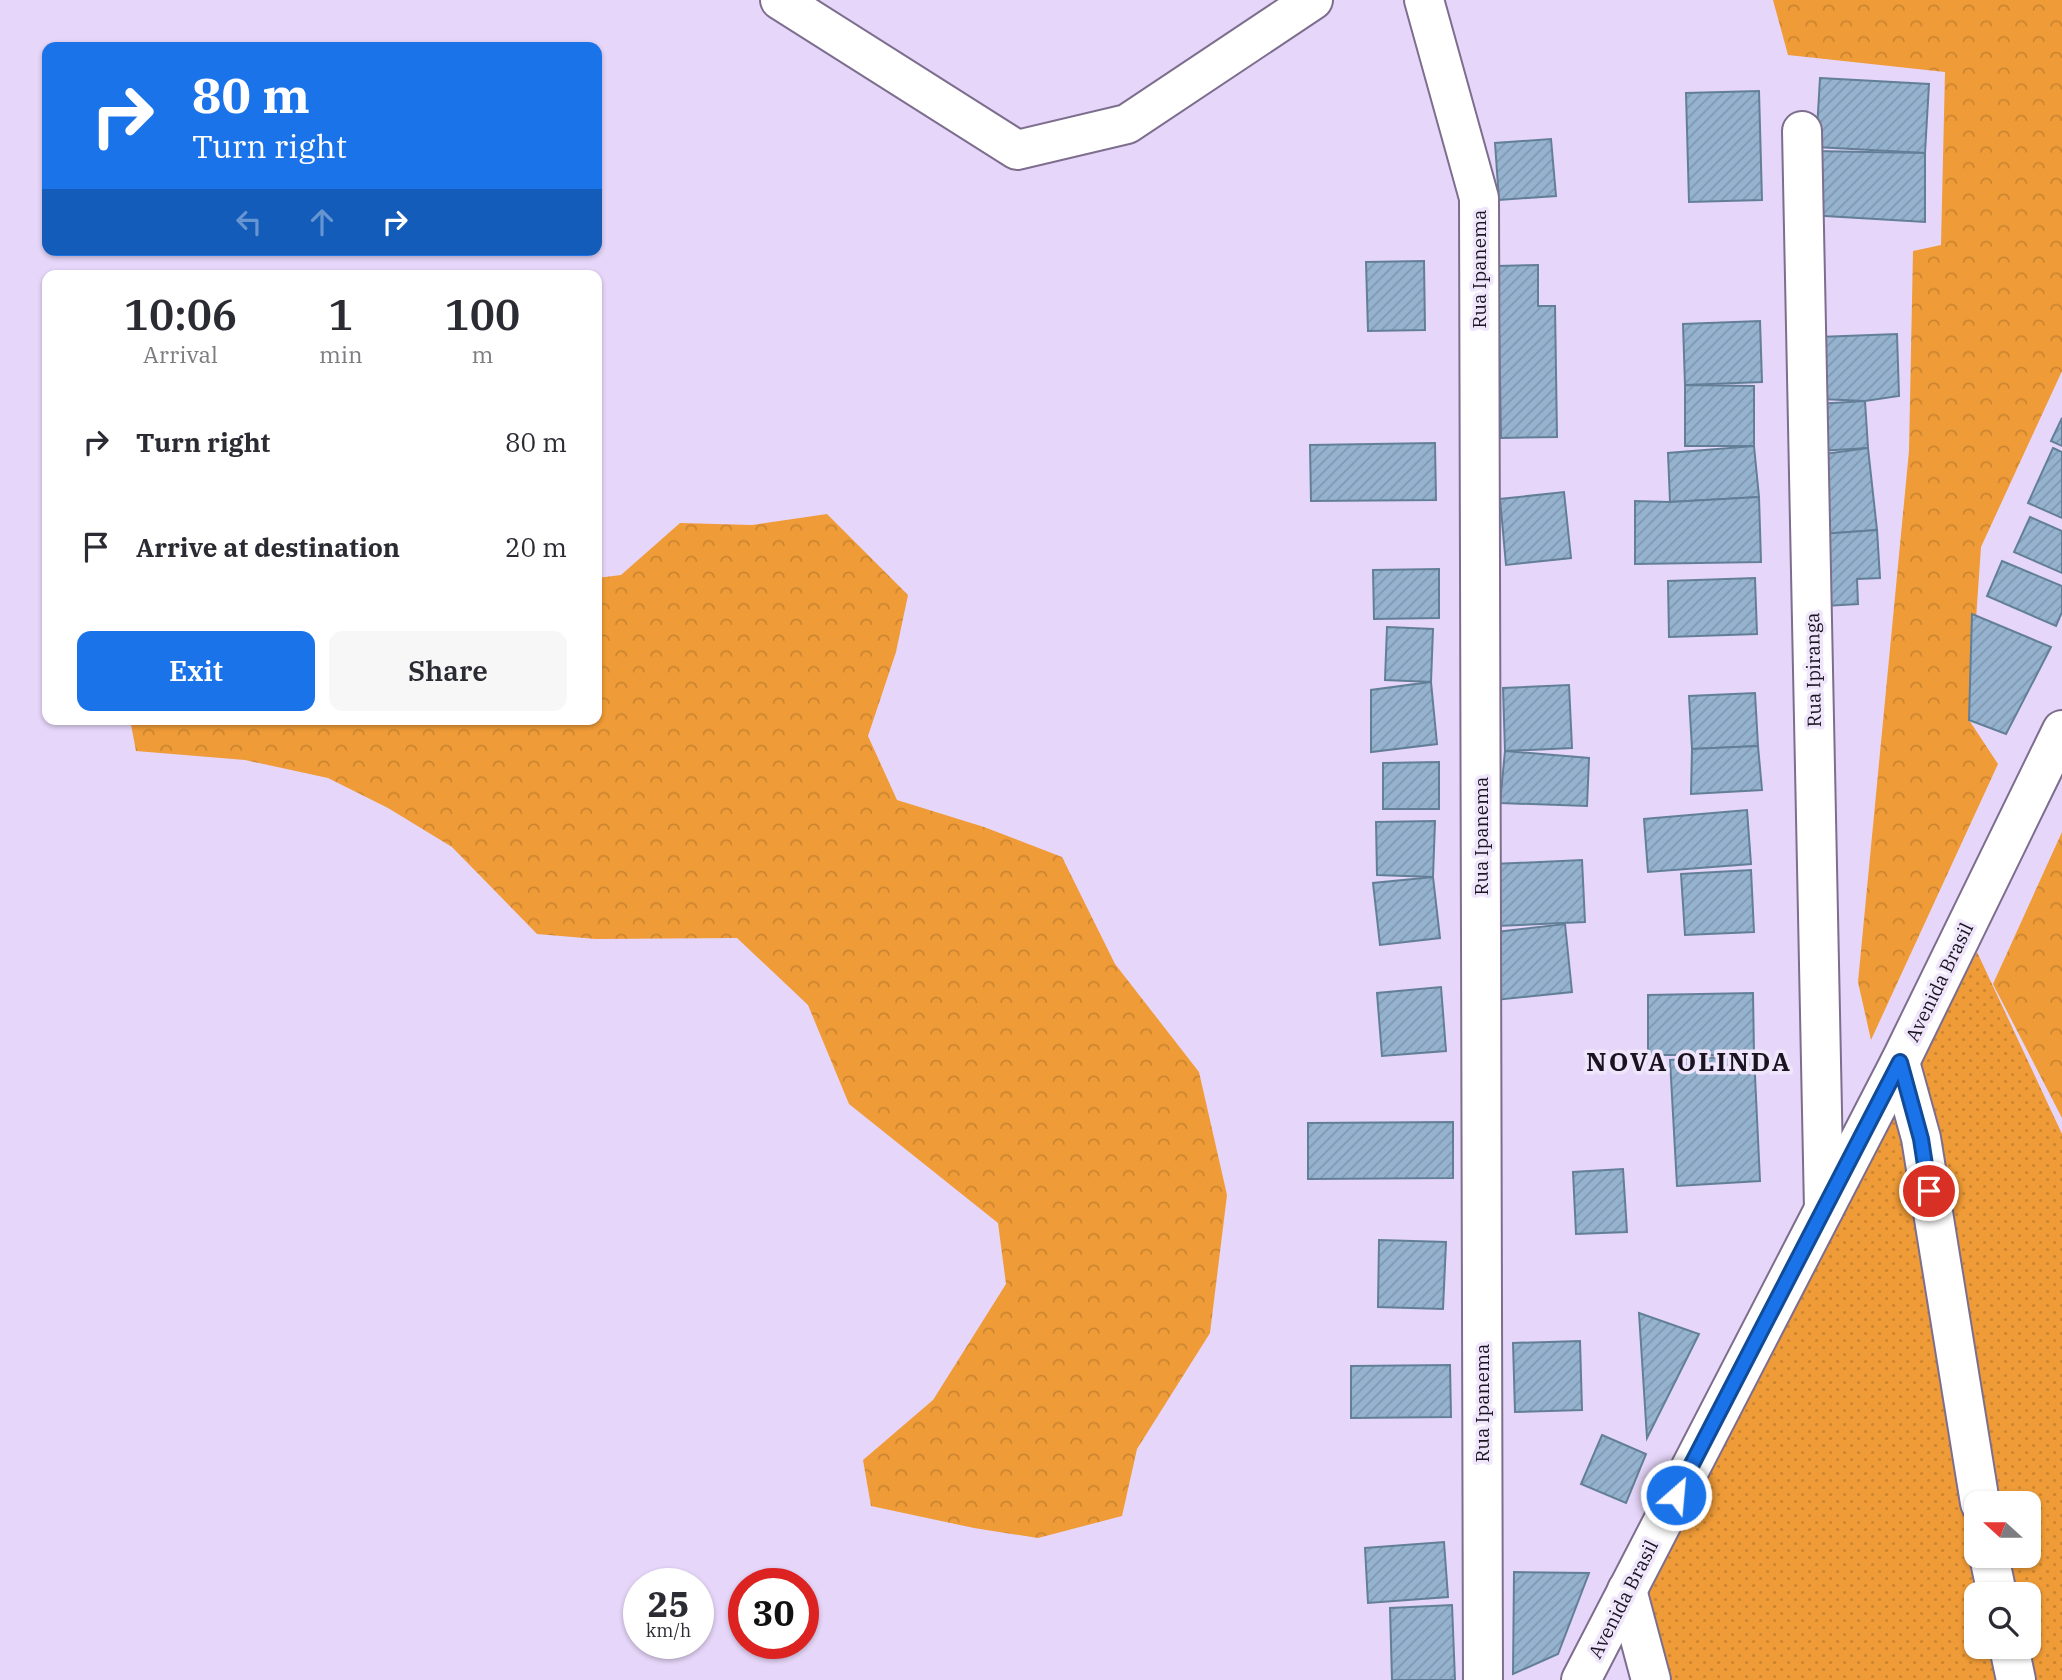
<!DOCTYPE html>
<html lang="en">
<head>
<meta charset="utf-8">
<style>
  body { margin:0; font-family:"IBM Plex Serif",serif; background:#f7f7f7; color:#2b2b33; height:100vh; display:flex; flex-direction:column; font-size:26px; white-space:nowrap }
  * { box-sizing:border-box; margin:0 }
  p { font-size:23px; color:#7c7c81 }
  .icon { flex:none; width:38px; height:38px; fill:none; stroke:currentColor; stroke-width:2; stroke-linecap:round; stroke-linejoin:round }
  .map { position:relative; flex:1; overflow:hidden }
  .details { position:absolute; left:42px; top:270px; width:560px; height:455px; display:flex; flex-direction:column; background:#fff; border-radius:14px; box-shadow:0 2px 5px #0004 }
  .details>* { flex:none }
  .hud { position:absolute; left:42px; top:42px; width:560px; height:214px; border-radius:14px; box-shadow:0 2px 5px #0004; background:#1a73e8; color:#fff; overflow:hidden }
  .needle { width:46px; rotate:291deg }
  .buttons { position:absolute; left:1964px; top:1491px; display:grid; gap:14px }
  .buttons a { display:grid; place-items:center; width:77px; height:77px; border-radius:14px; background:#fff; box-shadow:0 2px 5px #0004; font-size:35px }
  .speed { position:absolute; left:623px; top:1568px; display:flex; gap:14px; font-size:35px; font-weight:700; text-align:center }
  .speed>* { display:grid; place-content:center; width:91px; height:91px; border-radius:50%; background:#fff; box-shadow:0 2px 5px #0004; line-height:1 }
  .speed small { font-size:18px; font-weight:400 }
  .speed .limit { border:10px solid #d22; background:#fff; color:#111 }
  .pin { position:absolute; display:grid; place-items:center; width:60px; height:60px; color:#fff; margin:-30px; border:4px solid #fff; border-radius:50%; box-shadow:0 2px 7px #0007 }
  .me { position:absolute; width:77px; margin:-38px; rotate:27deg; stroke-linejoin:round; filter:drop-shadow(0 0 5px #0008) }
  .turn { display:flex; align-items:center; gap:24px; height:147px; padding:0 35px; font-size:32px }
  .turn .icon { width:91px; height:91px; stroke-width:2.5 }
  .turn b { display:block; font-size:49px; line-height:60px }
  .lanes { display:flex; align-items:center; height:66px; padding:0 35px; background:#0003; justify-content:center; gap:35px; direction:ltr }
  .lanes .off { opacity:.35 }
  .eta { display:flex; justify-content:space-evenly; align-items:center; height:119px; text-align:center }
  .eta b { font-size:42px; font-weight:600; line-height:49px }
  .button { display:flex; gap:14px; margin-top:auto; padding:14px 35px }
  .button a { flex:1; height:80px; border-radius:14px; background:#1a73e8; color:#fff; font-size:28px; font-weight:600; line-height:80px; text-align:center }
  .button a+a { background:#f7f7f7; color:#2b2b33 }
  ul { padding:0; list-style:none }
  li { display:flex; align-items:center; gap:21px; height:105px; padding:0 35px }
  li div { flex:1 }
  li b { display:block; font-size:26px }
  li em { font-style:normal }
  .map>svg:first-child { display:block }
  .grass { fill:url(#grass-dots); fill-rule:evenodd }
  .forest { fill:url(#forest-crowns) }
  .building { fill:url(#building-hatch); stroke:#637f98; stroke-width:2 }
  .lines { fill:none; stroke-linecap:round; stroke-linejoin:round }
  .minor-casing { stroke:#7d6e8e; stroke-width:42 }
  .minor { stroke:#fff; stroke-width:38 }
  .route-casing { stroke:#114b97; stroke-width:18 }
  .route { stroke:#1a73e8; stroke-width:12 }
  .labels { text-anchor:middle; stroke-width:7; stroke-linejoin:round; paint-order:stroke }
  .street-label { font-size:19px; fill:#1a1421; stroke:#f0e6fc }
  .district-label { font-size:26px; font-weight:bold; letter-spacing:2px; fill:#1a1421; stroke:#f0e6fc }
</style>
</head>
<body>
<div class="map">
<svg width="2062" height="1680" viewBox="0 0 2062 1680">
  <defs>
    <pattern id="grass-dots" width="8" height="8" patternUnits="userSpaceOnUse" patternTransform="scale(1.75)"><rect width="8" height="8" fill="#ef9b37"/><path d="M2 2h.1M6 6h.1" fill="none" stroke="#cc8530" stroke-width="1.8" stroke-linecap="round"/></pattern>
    <pattern id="forest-crowns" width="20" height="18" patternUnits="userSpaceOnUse" patternTransform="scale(1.75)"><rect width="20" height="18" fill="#ef9b37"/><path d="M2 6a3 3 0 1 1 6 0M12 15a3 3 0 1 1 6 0" fill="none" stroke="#cc8530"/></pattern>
    <pattern id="building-hatch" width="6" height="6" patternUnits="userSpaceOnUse" patternTransform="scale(1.75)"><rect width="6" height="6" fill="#95b2ce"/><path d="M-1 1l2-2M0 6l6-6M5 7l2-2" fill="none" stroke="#8098b1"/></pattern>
  </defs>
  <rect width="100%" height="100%" fill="#e6d6f9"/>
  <path class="grass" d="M 1977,952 L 2062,1134 L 2062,1680 L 1660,1680 L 1639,1599 ZM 1976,1503 L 2028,1503 L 2028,1556 L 1976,1556 ZM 1976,1594 L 2028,1594 L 2028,1647 L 1976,1647 Z"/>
  <g class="forest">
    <path d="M 1773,0 L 2062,0 L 2062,371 L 1981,547 L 1969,720 L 1998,764 L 1871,1040 L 1858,982 L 1909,451 L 1913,251 L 1941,245 L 1945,72 L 1788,55 Z"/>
    <path d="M 827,514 L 908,595 L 896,652 L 868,736 L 897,800 L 984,827 L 1062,857 L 1115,964 L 1199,1072 L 1227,1195 L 1210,1333 L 1137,1449 L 1122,1516 L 1038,1538 L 974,1528 L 871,1506 L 863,1460 L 933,1400 L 1006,1284 L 998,1223 L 849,1104 L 808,1005 L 737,938 L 596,939 L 537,934 L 452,847 L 388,808 L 328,778 L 245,760 L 136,751 L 130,719 L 597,719 L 597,578 L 621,575 L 680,523 L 752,525 Z"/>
    <path d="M 2062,832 L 2062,1118 L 1993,984 Z"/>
  </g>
  <g class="building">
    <path d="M 1820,78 L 1929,84 L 1925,153 L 1816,147 Z"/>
    <path d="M 1759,91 L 1762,200 L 1689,202 L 1686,93 Z"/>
    <path d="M 1551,139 L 1556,196 L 1499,200 L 1495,143 Z"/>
    <path d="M 1812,151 L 1925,153 L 1925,222 L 1809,215 Z"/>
    <path d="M 1424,261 L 1425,330 L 1368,331 L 1366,262 Z"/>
    <path d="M 1538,265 L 1538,306 L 1555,306 L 1557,437 L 1501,438 L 1498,266 Z"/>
    <path d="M 1760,321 L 1762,382 L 1685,385 L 1683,324 Z"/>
    <path d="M 1897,334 L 1899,396 L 1865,401 L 1821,399 L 1819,337 Z"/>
    <path d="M 1685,385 L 1754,386 L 1754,446 L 1685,446 Z"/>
    <path d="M 1865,401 L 1868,448 L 1819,451 L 1816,404 Z"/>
    <path d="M 2062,418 L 2062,446 L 2051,441 Z"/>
    <path d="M 1435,443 L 1436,500 L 1311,501 L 1310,445 Z"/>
    <path d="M 1754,446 L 1759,497 L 1670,502 L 1668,453 Z"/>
    <path d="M 1868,448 L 1877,530 L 1821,534 L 1817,455 Z"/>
    <path d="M 2053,448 L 2062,452 L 2062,518 L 2028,503 Z"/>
    <path d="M 1564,492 L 1571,558 L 1506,565 L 1500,499 Z"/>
    <path d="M 1759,497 L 1761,562 L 1635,564 L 1635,501 L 1670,502 Z"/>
    <path d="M 2030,517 L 2062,531 L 2062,573 L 2014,552 Z"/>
    <path d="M 1877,530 L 1880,578 L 1857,579 L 1858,604 L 1825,606 L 1821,534 Z"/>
    <path d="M 2002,561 L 2062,586 L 2062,612 L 2056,626 L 1987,596 Z"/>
    <path d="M 1439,569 L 1439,618 L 1374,619 L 1373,570 Z"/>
    <path d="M 1755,578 L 1757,634 L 1669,637 L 1668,581 Z"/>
    <path d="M 1972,614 L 2051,647 L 2006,734 L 1969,720 Z"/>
    <path d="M 1387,627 L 1433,629 L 1431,682 L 1385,680 Z"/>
    <path d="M 1431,682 L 1437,744 L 1371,752 L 1371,690 Z"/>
    <path d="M 1569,685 L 1572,748 L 1505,751 L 1503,688 Z"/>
    <path d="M 1755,693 L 1758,746 L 1692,749 L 1689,696 Z"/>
    <path d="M 1758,746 L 1762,790 L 1691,794 L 1692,749 Z"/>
    <path d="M 1505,751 L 1589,758 L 1587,806 L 1500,803 Z"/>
    <path d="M 1439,762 L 1439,809 L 1383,809 L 1383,763 Z"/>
    <path d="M 1747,810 L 1751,864 L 1648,872 L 1644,819 Z"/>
    <path d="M 1435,821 L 1433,877 L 1377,875 L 1376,822 Z"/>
    <path d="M 1582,860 L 1585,922 L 1497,926 L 1494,864 Z"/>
    <path d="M 1751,870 L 1754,932 L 1685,935 L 1681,874 Z"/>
    <path d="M 1433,877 L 1440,938 L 1380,945 L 1373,883 Z"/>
    <path d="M 1565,924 L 1572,992 L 1495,1000 L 1488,933 Z"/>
    <path d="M 1441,987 L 1446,1051 L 1382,1056 L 1377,993 Z"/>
    <path d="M 1753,993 L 1754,1055 L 1648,1055 L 1648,995 Z"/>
    <path d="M 1754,1055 L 1760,1181 L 1677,1186 L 1670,1060 Z"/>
    <path d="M 1453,1122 L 1453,1178 L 1308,1179 L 1308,1123 Z"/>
    <path d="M 1623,1169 L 1627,1232 L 1576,1234 L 1573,1172 Z"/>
    <path d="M 1379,1240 L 1446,1242 L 1443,1309 L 1378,1307 Z"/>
    <path d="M 1639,1313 L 1699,1334 L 1647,1438 Z"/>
    <path d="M 1580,1341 L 1582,1410 L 1515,1412 L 1513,1343 Z"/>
    <path d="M 1450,1365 L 1451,1417 L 1351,1418 L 1351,1366 Z"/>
    <path d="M 1602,1435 L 1646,1454 L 1626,1503 L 1581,1484 Z"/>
    <path d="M 1444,1542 L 1448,1597 L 1368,1603 L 1365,1548 Z"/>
    <path d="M 1514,1572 L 1589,1573 L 1558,1654 L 1513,1674 Z"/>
    <path d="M 1452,1605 L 1455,1680 L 1392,1680 L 1390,1608 Z"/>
  </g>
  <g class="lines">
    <g class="minor-casing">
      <g id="minor">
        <path d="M 780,0 L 1017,150 L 1127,124 L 1313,0"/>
        <path d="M 1424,0 L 1479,198 L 1483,1680"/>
        <path d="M 1802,131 L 1824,1209"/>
        <path d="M 1900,1062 L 1921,1138 L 1980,1503"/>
        <path d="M 1989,1556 L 1997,1594"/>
        <path d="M 1627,1590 L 1651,1680"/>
        <path d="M 2009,1647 L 2016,1680"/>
        <path d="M 1581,1680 L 1900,1062 L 2062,730"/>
      </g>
    </g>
    <use href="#minor" class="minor"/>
  </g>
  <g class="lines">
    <g class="route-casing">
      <path id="route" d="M 1676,1495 L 1900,1062 L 1921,1139 L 1929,1191"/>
    </g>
    <use href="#route" class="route"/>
  </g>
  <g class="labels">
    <g class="street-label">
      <text transform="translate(1479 269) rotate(-90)" y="7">Rua Ipanema</text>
      <text transform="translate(1813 670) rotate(-91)" y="7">Rua Ipiranga</text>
      <text transform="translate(1481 836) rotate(-90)" y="7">Rua Ipanema</text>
      <text transform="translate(1939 982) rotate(-64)" y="7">Avenida Brasil</text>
      <text transform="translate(1482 1403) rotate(-90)" y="7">Rua Ipanema</text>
      <text transform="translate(1623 1599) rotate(-63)" y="7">Avenida Brasil</text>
    </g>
    <g class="district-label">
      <text x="1689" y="1071">NOVA OLINDA</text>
    </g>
  </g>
</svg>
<div class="buttons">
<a><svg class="needle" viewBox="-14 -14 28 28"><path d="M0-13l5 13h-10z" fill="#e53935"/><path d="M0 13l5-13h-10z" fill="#7c7c81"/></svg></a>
<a><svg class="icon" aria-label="search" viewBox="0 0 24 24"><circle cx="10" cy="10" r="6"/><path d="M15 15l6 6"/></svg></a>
</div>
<div class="speed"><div>25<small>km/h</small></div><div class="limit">30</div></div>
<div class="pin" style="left:1929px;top:1191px;background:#d93025"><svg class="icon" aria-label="arrive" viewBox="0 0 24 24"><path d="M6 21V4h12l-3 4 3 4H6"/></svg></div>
<svg class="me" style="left:1676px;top:1495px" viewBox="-20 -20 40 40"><circle r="17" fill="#1a73e8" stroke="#fff" stroke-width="3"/><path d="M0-11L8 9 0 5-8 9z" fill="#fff"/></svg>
<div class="hud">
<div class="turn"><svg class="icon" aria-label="right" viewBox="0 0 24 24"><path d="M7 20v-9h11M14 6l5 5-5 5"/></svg><div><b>80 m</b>Turn right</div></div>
<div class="lanes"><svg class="icon off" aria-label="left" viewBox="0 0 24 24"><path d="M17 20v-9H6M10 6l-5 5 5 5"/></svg><svg class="icon off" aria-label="ahead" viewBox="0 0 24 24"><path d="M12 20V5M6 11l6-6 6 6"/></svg><svg class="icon" aria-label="right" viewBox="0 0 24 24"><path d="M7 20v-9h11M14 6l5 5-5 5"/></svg></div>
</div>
<section class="details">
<div class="eta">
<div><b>10:06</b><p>Arrival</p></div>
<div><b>1</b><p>min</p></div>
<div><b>100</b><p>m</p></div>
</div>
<ul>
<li><svg class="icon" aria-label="right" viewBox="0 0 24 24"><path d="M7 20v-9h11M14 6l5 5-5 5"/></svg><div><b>Turn right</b></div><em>80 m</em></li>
<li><svg class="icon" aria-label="arrive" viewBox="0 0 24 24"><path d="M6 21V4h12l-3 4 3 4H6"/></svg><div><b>Arrive at destination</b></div><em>20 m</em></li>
</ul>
<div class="button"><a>Exit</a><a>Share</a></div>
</section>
</div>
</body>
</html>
